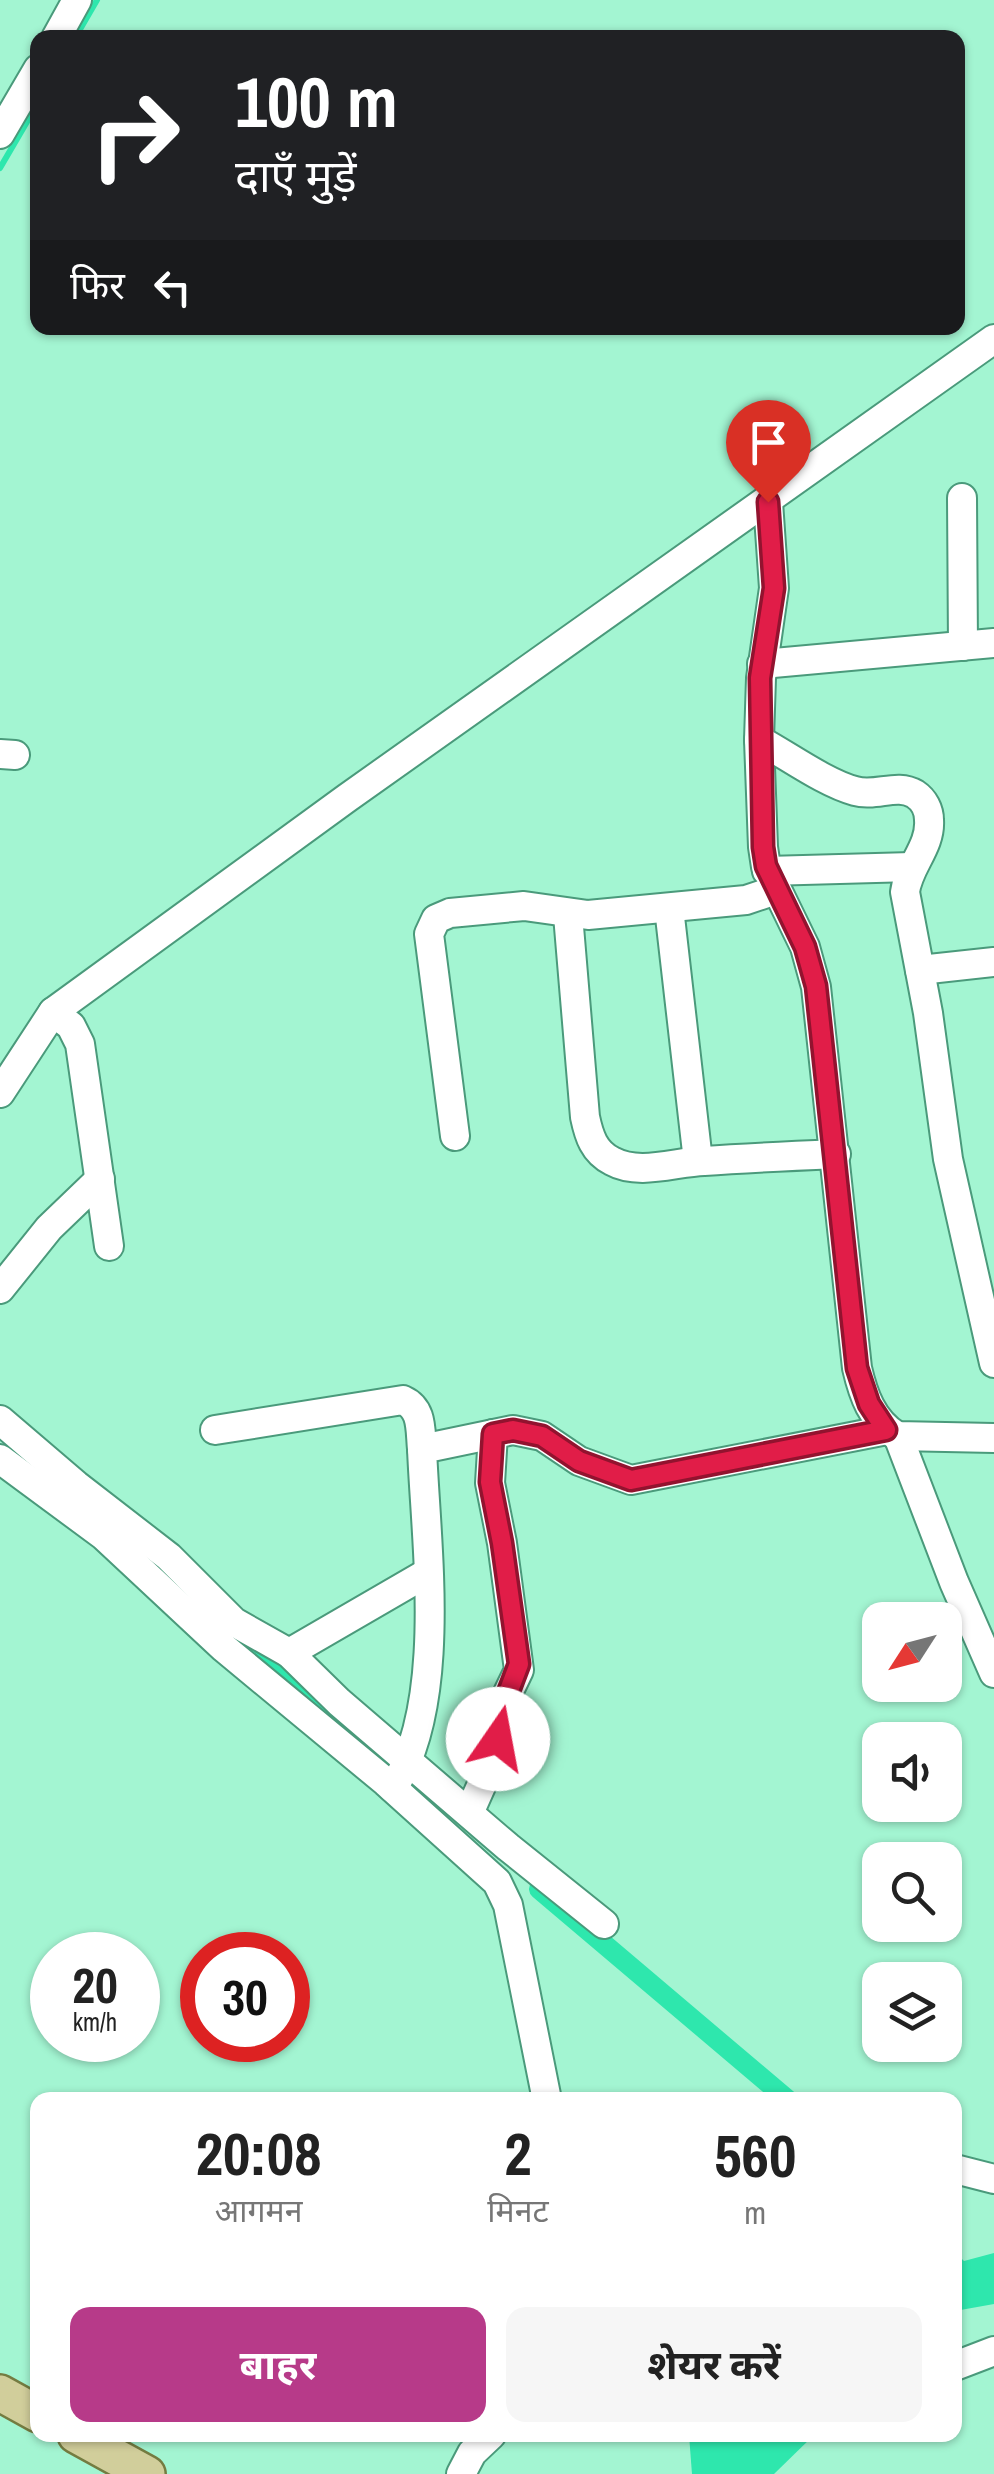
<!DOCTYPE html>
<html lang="hi">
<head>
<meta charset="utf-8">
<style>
  body { margin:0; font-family:"Archivo Narrow","Noto Sans Devanagari",sans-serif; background:#f6f6f6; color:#222; height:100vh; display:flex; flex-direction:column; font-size:38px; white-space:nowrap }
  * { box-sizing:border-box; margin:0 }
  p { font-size:32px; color:#767676 }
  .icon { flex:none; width:55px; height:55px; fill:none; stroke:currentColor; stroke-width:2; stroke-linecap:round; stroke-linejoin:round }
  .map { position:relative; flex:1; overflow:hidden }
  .details { position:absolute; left:30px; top:2092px; width:932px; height:350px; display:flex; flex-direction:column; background:#fff; border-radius:20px; box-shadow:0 2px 8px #0004 }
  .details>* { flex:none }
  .banner { position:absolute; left:30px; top:30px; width:935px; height:305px; border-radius:20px; box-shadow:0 2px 8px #0004; background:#202124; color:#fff; overflow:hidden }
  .needle { width:65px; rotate:234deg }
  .controls { position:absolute; left:862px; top:1602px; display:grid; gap:20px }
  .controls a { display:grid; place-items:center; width:100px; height:100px; border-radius:20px; background:#fff; box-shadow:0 2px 8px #0004; font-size:50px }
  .speed { position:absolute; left:30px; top:1932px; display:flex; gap:20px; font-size:50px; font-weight:700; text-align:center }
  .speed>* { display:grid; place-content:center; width:130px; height:130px; border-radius:50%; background:#fff; box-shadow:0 2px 8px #0004; line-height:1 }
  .speed small { font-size:25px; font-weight:400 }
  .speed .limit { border:15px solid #d22; background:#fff; color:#111 }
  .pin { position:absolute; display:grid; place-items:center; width:85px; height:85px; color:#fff; margin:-102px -42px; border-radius:50% 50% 50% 0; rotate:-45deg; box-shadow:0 0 10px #0007 }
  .pin .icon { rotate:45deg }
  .me { position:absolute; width:110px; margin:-55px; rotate:12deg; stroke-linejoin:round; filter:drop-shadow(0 0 8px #0008) }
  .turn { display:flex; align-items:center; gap:35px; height:210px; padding:0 40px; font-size:45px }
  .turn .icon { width:130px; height:130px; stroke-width:2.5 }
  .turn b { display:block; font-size:70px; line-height:85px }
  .then { display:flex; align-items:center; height:95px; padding:0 40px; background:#0003; gap:20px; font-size:38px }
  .eta { display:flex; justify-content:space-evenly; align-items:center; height:170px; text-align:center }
  .eta b { font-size:60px; font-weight:700; line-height:70px }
  .cta { display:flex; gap:20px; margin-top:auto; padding:20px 40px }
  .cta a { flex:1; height:115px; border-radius:20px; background:#b73a89; color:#fff; font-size:40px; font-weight:700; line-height:115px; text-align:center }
  .cta a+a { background:#f6f6f6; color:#222 }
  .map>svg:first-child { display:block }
  .water { fill:#2ee7ad }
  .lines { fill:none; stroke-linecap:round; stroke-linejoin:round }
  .stream { stroke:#2ee7ad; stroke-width:6 }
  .canal { stroke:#2ee7ad; stroke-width:20 }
  .minor-casing { stroke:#4a9a7b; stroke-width:32 }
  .major-casing { stroke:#747c41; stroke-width:40 }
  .minor { stroke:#fff; stroke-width:28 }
  .major { stroke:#d1ce9b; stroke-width:35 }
  .route-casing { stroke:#92132f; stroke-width:25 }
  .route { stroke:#e11d48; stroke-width:18 }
</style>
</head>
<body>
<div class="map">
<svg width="994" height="2474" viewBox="0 0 994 2474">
  <rect width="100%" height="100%" fill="#a3f5d2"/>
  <g class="water">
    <path d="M 955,2252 L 964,2261 L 994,2253 L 994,2304 L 955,2311 Z"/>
    <path d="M 689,2435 L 814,2435 L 774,2474 L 692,2474 Z"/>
  </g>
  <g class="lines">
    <g class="stream">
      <path d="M 75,38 L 97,0"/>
      <path d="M 0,168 L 38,103"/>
    </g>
    <g class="canal">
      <path d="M 242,1637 L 342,1722"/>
      <path d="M 539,1889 L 788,2100"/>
    </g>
    <g class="minor-casing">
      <g id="minor">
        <path d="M 56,38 L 77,0"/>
        <path d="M 0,134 L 38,69"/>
        <path d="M 962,498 L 963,646"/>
        <path d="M 768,502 L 774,588 L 761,678 L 759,740 L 763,847 L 766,867 L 805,947 L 816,987 L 857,1368 C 863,1394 872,1421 897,1436 L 994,1438"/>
        <path d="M 762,664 L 994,643"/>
        <path d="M 759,740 C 787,755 825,783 855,791 C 876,797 897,783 915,794 C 924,800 929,810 929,820 C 931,847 908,866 905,892 L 928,1013 L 948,1159 L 994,1363"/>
        <path d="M 0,754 L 15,755"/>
        <path d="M 767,871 L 912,867"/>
        <path d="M 669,908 L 698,1161"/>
        <path d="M 568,915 L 585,1117 C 589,1136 594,1152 612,1161 C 639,1176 675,1162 704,1161 C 748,1158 792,1156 836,1154"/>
        <path d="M 920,970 L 994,962"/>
        <path d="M 53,1012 L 71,1026 L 80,1044 L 109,1246"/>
        <path d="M 0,1093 L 53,1012 L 347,798 L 994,339"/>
        <path d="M 455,1136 L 429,934 L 436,919 L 450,913 L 524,906 L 588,915 L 746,900 L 776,890"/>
        <path d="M 0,1289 L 49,1228 L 100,1179"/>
        <path d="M 0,1420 L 76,1485 L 169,1557 L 234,1622 L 289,1653 L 339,1702 L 508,1847 L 604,1924"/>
        <path d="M 215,1430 L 403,1400 C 423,1409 420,1430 422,1449"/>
        <path d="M 898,1436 L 954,1582 L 994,1673"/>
        <path d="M 0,1459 L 104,1536 L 224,1648 L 386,1782 L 497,1882 L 508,1905 L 547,2100"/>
        <path d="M 289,1653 L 427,1573"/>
        <path d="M 393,1788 C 448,1703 426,1546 422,1449 L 513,1430 L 542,1436 L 579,1461 L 631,1480 L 887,1430"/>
        <path d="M 470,1811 L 494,1757 L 508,1693 L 519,1670 L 502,1543 L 490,1483 L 493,1434"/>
        <path d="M 955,2169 L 994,2179"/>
        <path d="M 955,2366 L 994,2351"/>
        <path d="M 461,2474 L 472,2453 L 491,2435"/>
      </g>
    </g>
    <g class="major-casing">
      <g id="major">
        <path d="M 0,2393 L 38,2414"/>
        <path d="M 76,2435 L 147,2474"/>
      </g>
    </g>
    <use href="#minor" class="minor"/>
    <use href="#major" class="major"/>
  </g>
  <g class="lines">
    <g class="route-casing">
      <path id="route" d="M 498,1739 L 508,1693 L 519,1664 L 502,1543 L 490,1482 L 493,1434 L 513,1430 L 542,1436 L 579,1461 L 631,1480 L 886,1430 L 869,1404 L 857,1368 L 816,986 L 805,947 L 766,866 L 763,847 L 760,678 L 774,588 L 768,502"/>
    </g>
    <use href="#route" class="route"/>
  </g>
</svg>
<div class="controls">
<a><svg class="needle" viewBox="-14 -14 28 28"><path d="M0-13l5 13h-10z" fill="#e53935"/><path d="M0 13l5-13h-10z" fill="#767676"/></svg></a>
<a><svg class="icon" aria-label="sound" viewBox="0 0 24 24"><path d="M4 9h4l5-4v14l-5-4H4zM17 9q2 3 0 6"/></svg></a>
<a><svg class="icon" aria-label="search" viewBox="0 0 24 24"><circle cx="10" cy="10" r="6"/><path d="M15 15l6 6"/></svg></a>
<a><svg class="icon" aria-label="layers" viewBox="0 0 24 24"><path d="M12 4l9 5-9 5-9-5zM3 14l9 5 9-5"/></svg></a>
</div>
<div class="speed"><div>20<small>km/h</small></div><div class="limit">30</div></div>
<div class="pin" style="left:768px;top:502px;background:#d93025"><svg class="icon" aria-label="arrive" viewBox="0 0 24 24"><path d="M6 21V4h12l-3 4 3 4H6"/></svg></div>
<svg class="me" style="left:498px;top:1739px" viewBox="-20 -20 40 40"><circle r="19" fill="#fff"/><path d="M0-13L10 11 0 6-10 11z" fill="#e11d48"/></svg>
<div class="banner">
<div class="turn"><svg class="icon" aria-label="right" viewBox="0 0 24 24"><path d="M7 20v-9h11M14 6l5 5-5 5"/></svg><div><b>100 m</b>दाएँ मुड़ें</div></div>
<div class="then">फिर<svg class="icon" aria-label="left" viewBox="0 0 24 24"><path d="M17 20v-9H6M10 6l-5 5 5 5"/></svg></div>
</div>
<section class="details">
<div class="eta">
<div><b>20:08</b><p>आगमन</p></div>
<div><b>2</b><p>मिनट</p></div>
<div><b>560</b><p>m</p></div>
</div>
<div class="cta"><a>बाहर</a><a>शेयर करें</a></div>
</section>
</div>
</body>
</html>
